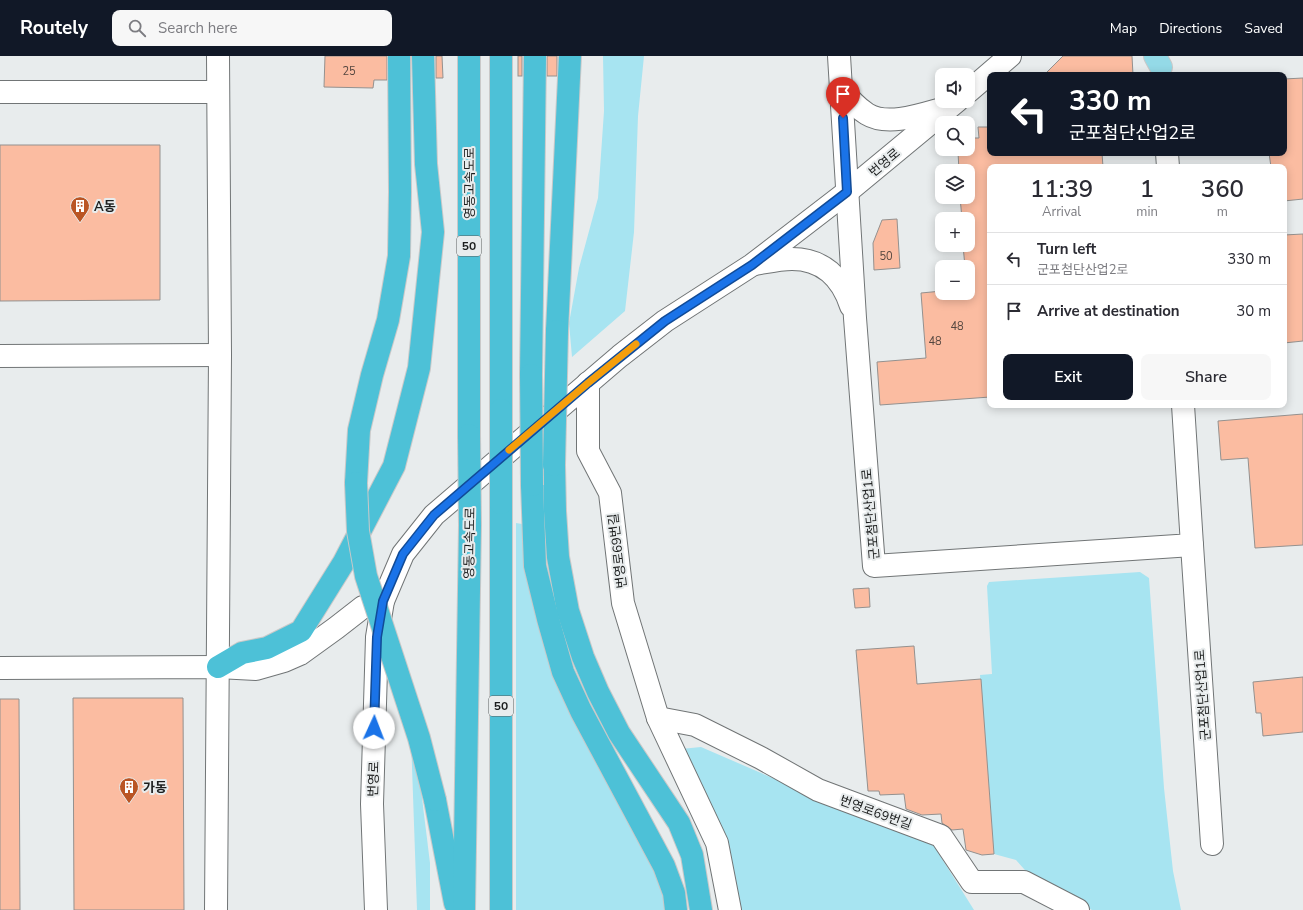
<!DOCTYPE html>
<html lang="en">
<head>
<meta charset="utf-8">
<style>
  body { margin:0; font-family:"Nunito Sans","Noto Sans KR",sans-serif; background:#f7f7f7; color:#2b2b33; height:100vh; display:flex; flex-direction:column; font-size:15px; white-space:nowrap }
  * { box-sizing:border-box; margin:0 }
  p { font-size:13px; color:#7c7c81 }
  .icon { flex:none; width:22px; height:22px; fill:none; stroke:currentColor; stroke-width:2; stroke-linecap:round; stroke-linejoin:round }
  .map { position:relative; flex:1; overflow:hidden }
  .side { position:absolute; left:987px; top:108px; width:300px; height:244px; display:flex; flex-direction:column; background:#fff; border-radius:8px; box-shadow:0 2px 10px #0003 }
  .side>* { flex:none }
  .hud { position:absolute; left:987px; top:16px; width:300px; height:84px; border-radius:8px; box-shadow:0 2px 10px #0003; background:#111827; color:#fff; overflow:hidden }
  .fabs { position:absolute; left:935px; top:12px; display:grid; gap:8px }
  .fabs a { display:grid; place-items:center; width:40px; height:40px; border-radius:8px; background:#fff; box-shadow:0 2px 10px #0003; font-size:20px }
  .pin { position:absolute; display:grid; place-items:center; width:34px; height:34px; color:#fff; margin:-41px -17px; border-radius:50% 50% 50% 0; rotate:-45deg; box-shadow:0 0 4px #0007 }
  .pin .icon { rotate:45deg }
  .me { position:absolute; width:44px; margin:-22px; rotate:2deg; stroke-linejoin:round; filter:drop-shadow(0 0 3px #0008) }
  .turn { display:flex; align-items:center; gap:14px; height:84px; padding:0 16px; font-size:18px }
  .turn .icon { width:52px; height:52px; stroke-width:2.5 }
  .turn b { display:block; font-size:28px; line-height:34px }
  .eta { display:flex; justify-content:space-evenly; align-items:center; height:68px; text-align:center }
  .eta b { font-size:24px; font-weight:600; line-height:28px }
  .primary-button { display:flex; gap:8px; margin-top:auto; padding:8px 16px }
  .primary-button a { flex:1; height:46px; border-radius:8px; background:#111827; color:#fff; font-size:16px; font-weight:600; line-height:46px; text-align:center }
  .primary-button a+a { background:#f7f7f7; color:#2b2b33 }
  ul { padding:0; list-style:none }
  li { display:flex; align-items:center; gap:12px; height:52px; padding:0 16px; border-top:1px solid #e1e1e2 }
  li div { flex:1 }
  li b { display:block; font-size:15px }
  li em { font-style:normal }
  header { display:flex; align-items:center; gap:24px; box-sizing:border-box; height:56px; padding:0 20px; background:#111827; color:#fff }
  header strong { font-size:19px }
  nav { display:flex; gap:22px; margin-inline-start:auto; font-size:14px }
  .search { width:280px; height:36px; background:#f7f7f7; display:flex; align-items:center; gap:10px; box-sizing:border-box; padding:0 14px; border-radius:8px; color:#7c7c81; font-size:15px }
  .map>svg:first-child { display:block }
  .green { fill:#a7e4f1 }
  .building { fill:#fbbca1; stroke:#94918f }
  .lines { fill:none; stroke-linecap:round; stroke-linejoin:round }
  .minor-casing { stroke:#717576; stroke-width:24 }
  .major-casing { stroke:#c9c9c9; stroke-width:24 }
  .highway-casing { stroke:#c9c9c9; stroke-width:24 }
  .minor { stroke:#fff; stroke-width:22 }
  .major { stroke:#94dae7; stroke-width:22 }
  .highway { stroke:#4dc1d7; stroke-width:22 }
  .highway-bridge-casing { stroke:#c9c9c9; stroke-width:24; stroke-linecap:butt }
  .highway-bridge { stroke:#4dc1d7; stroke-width:22 }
  .route-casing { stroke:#114b97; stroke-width:10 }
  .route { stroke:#1a73e8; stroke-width:7 }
  .slow { stroke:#f59e0b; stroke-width:7 }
  .labels { text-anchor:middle; stroke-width:4; stroke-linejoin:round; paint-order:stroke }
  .number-label { font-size:11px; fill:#54463f }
  .shield { fill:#e8eced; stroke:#595c5c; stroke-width:1 }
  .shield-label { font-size:12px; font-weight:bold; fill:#1c1e1e }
  .street-label { font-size:13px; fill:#1c1e1e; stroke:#e8eced }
  .poi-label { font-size:13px; font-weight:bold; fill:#1c1e1e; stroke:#e8eced; text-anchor:start }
</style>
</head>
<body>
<header>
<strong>Routely</strong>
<div class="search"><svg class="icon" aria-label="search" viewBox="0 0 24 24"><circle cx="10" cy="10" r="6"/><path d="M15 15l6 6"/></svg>Search here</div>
<nav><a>Map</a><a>Directions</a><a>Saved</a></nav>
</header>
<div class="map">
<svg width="1303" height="854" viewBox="0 0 1303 854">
  <rect width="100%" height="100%" fill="#e8eced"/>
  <g class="green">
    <path d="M 603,0 L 644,0 L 638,60 L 634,176 L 625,255 L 572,301 L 569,267 L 579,212 L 598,142 L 604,55 Z"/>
    <path d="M 516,467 L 522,468 L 530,524 L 554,614 L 633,776 L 657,816 L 664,844 L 664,854 L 516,854 Z"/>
    <path d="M 1140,516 L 1149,522 L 1164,732 L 1173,815 L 1181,854 L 1092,854 L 1032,822 L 1016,804 L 994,798 L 980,619 L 992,618 L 987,530 L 989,526 Z"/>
    <path d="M 411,682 L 421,734 L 430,807 L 430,854 L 417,854 Z"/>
    <path d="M 701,691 L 798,733 L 889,770 L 934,790 L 974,854 L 739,854 L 726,780 L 681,693 Z"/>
  </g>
  <g class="building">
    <path d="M 325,0 L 387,0 L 387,24 L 374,24 L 373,32 L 324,31 Z"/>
    <path d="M 436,0 L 442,0 L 443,22 L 436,22 Z"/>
    <rect x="518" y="0" width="4" height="20"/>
    <rect x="547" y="0" width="10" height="20"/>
    <path d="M 1063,0 L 1132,0 L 1133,19 L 1044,19 Z"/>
    <path d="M 1303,22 L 1303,143 L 1284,145 L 1284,111 L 1271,111 L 1269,97 L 1284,97 L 1284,23 Z"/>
    <path d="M 978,71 L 990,71 L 990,97 L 1102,97 L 1103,111 L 990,111 L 990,341 L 880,349 L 877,306 L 926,302 L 921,237 L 942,235 L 942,237 L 968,237 L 968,211 L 965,211 L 963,189 L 968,189 L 968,163 L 962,163 L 960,141 L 968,141 L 968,115 L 959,115 L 958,96 L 961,93 L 968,93 L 968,88 L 971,86 L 971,82 L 979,82 Z"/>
    <path d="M 0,89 L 160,89 L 160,244 L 0,245 Z"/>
    <path d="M 897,163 L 900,212 L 874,214 L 873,187 L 882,164 Z"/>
    <path d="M 1303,178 L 1303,285 L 1284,287 L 1284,179 Z"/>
    <path d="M 1303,358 L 1303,489 L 1255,492 L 1248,402 L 1221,404 L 1218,365 Z"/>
    <path d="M 869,532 L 870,551 L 855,552 L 853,533 Z"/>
    <path d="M 914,590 L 917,628 L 981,623 L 994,798 L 982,799 L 966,794 L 963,773 L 952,774 L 942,767 L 941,758 L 922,759 L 906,753 L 904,738 L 880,739 L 879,735 L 868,735 L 856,594 Z"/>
    <path d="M 1303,621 L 1303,676 L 1263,680 L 1261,657 L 1256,657 L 1253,626 Z"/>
    <path d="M 73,642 L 183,642 L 184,854 L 74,854 Z"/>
    <path d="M 0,643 L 19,643 L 20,854 L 0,854 Z"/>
  </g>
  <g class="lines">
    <g class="minor-casing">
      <g id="minor">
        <path d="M 839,0 L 855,262 L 874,510 L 1192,489 L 1183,349"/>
        <path d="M 841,32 C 848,42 856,51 867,58 C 888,71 923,58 945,52"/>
        <path d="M 0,36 L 218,36"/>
        <path d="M 968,36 L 1010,0"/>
        <path d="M 1167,97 L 1168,111"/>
        <path d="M 755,208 C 767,206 780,203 792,203 C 823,203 842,222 851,250"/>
        <path d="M 0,300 L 220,299"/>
        <path d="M 588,327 L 588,395 L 610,437 L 623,547 L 658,662 L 717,787 L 730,854"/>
        <path d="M 1192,489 L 1212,788"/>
        <path d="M 0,612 L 218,611 L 256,613 L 284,605 L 300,598 L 336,572 L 363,551 L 383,545"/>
        <path d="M 658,662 L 695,669 L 761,702 L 818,734 L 941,780 L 972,826 L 1024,826 L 1078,854"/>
        <path d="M 216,854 L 220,299 L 218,0"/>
        <path d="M 376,854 L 372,748 L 377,581 L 383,545 L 403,498 L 434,459 L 620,300 L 665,265 L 752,209 L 847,136 L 957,45"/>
      </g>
    </g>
    <g class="major-casing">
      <path id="major" d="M 1155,0 L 1161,11"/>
    </g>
    <g class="highway-casing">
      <g id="highway">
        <path d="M 469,0 L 469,379"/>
        <path d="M 501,0 L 501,354"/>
        <path d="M 557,275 L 570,0"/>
        <path d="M 531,319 L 535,0"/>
        <path d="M 554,409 L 555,455 L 558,501 L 568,555 L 583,601 L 598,636 L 619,677 L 679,767 L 692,799 L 701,854"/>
        <path d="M 356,427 L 359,374 L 372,319 L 388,264 L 399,200 L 400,136 L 399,0"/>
        <path d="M 532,429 L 535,510 L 548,563 L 563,616 L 581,655 L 664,810 L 674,837 L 676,854"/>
        <path d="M 501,447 L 501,854"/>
        <path d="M 218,611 L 242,597 L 267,592 L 301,575 L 344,506 L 394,410 L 419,312 L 433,176 L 426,108 L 423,0"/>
        <path d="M 435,744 L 455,847"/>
        <path d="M 464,854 L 470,469"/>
      </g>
    </g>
    <use href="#minor" class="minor"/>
    <use href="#major" class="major"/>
    <use href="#highway" class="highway"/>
    <g class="highway-bridge-casing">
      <g id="highway-bridge">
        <path d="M 531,319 L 532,429"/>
        <path d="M 501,354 L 501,447"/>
        <path d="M 469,379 L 470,469"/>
        <path d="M 554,409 L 557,275"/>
        <path d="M 356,427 L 358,475 L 366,520 L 419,682 L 435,744"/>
      </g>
    </g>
    <use href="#highway-bridge" class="highway-bridge"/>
  </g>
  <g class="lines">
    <g class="route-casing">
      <path id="route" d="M 374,672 L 377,581 L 383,545 L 403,498 L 434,459 L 588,327 L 665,265 L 752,209 L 847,136 L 843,62"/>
    </g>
    <use href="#route" class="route"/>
    <path class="slow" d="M 509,394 L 588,327 L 636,288"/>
  </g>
  <defs>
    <g id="building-pin" transform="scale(1)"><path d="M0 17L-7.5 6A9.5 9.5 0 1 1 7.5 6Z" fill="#ba5524" stroke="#e8eced"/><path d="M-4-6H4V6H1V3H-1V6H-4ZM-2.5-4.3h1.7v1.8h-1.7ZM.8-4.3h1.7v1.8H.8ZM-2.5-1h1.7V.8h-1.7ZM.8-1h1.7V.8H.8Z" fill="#fff"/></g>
  </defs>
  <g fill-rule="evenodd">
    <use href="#building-pin" x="80" y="150"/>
    <use href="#building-pin" x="129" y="731"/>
  </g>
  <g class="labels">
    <g class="number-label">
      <text x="349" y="19">25</text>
      <text x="886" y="204">50</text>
      <text x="957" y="274">48</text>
      <text x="935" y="289">48</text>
    </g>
    <g class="shield">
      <rect x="457" y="180" width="24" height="20" rx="3"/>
      <rect x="489" y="640" width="24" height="20" rx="3"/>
    </g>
    <g class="shield-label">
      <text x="469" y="194">50</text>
      <text x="501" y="654">50</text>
    </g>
    <g class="street-label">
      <text transform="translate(884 106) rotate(-40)" y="5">번영로</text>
      <text transform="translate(469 127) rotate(-90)" y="5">영동고속도로</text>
      <text transform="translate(870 458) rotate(-95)" y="5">군포첨단산업1로</text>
      <text transform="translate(469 487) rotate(-89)" y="5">영동고속도로</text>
      <text transform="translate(617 495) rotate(-97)" y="5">번영로69번길</text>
      <text transform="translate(1202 639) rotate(-94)" y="5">군포첨단산업1로</text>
      <text transform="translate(373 723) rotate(-88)" y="5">번영로</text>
      <text transform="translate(876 756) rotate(20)" y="5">번영로69번길</text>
    </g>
    <g class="poi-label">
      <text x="94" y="155">A동</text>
      <text x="143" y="736">가동</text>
    </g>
  </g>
</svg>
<div class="fabs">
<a><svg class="icon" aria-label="sound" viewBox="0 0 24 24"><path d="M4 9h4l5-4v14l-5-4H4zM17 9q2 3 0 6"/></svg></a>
<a><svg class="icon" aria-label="search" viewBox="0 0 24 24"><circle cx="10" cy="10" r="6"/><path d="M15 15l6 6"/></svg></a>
<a><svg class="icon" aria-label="layers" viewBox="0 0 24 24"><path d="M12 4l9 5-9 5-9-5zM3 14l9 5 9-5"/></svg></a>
<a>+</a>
<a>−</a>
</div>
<div class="pin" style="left:843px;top:62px;background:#d93025"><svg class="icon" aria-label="arrive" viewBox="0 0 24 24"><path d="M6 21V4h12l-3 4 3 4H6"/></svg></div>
<svg class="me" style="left:374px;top:672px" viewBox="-20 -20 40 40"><circle r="19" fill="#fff"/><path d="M0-13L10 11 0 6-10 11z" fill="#1a73e8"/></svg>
<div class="hud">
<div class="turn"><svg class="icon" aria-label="left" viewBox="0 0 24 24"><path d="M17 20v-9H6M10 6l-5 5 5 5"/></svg><div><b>330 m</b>군포첨단산업2로</div></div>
</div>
<section class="side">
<div class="eta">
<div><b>11:39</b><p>Arrival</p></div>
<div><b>1</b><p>min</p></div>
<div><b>360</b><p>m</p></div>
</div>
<ul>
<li><svg class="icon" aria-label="left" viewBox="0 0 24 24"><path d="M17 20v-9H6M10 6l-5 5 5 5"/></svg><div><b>Turn left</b><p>군포첨단산업2로</p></div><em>330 m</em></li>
<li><svg class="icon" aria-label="arrive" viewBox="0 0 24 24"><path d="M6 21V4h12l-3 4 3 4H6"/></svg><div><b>Arrive at destination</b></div><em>30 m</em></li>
</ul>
<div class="primary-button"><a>Exit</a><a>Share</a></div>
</section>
</div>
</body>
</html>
